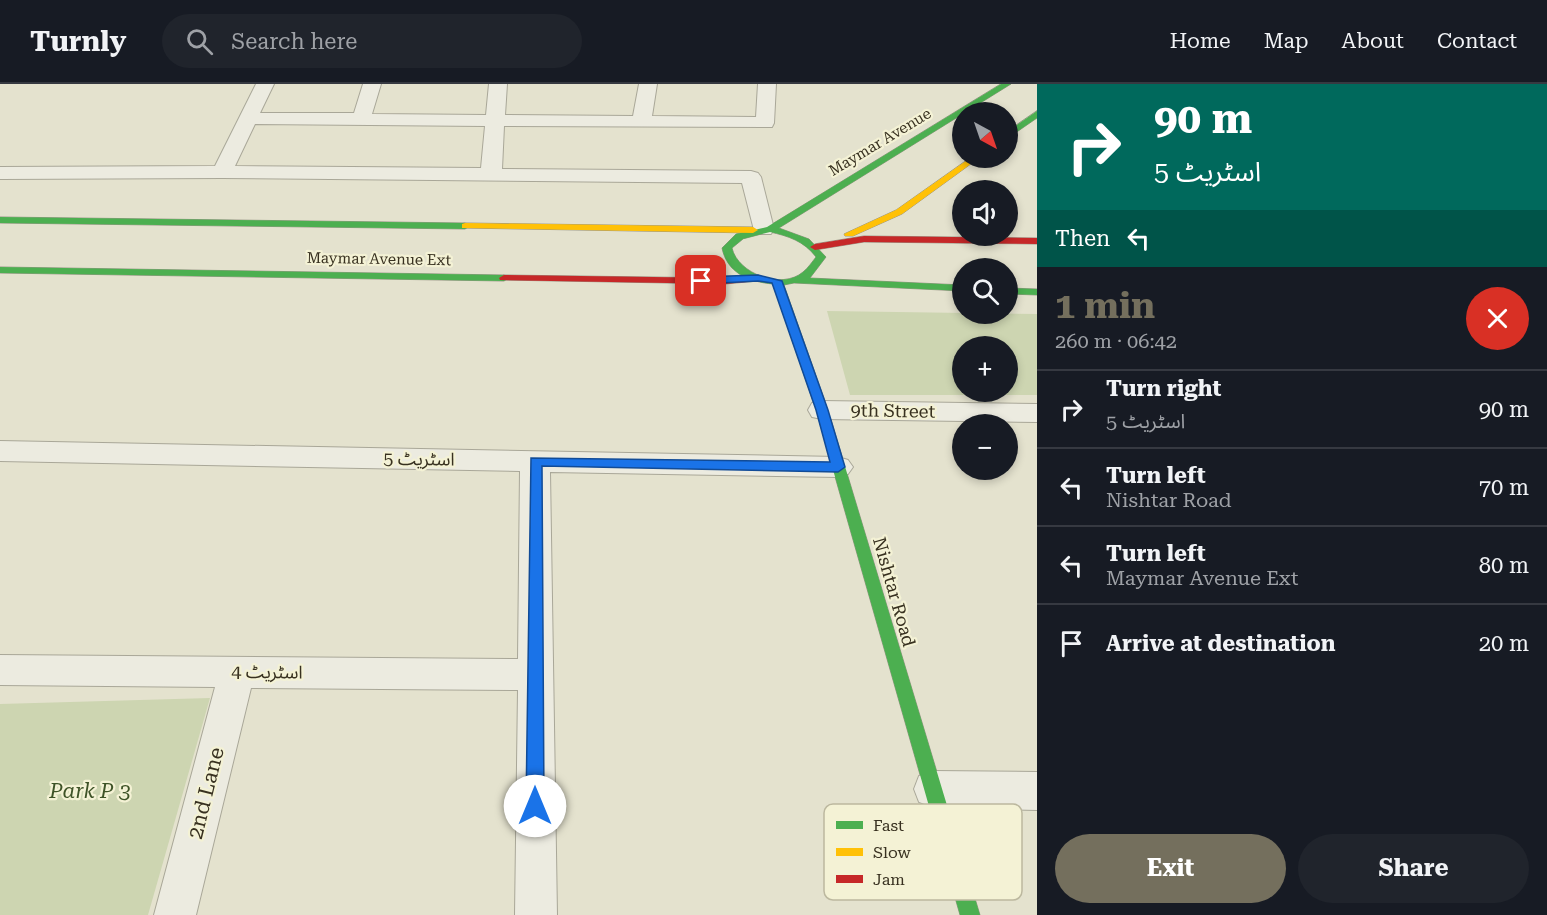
<!DOCTYPE html>
<html lang="en">
<head>
<meta charset="utf-8">
<style>
  body { margin:0; font-family:"Roboto Serif","Noto Sans Arabic",serif; background:#20242c; color:#f1f3f6; height:100vh; display:flex; flex-direction:column; font-size:22px; white-space:nowrap }
  * { box-sizing:border-box; margin:0 }
  p { font-size:20px; color:#9ea1a6 }
  .icon { flex:none; width:33px; height:33px; fill:none; stroke:currentColor; stroke-width:2; stroke-linecap:round; stroke-linejoin:round }
  .map { position:relative; flex:1; overflow:hidden }
  .panel { display:flex; flex-direction:column; background:#171b24; width:510px }
  .panel>* { flex:none }
  .hud { background:#00695c; color:#fff; overflow:hidden }
  .needle { width:39px; rotate:140deg }
  .buttons { position:absolute; left:952px; top:18px; display:grid; gap:12px }
  .buttons a { display:grid; place-items:center; width:66px; height:66px; border-radius:50%; background:#171b24; box-shadow:0 3px 9px #0003; font-size:30px }
  .pin { position:absolute; display:grid; place-items:center; width:51px; height:51px; color:#fff; margin:-26px; border-radius:12px; box-shadow:0 3px 9px #0006 }
  .me { position:absolute; width:66px; margin:-33px; rotate:0deg; stroke-linejoin:round; filter:drop-shadow(0 0 4px #0008) }
  .turn { display:flex; align-items:center; gap:21px; height:126px; padding:0 18px; font-size:27px }
  .turn .icon { width:78px; height:78px; stroke-width:2.5 }
  .turn b { display:block; font-size:42px; line-height:51px }
  .then { display:flex; align-items:center; height:57px; padding:0 18px; background:#0003; gap:12px; font-size:22px }
  .round { display:grid; place-items:center; flex:none; width:63px; height:63px; border-radius:32px; background:#20242c }
  .summary { display:flex; align-items:center; justify-content:space-between; height:102px; padding:0 18px }
  h1 { font-size:36px; font-weight:700; line-height:45px; color:#746f5d }
  .action { display:flex; gap:12px; margin-top:auto; padding:12px 18px }
  .action a { flex:1; height:69px; border-radius:36px; background:#746f5d; color:#fff; font-size:24px; font-weight:700; line-height:69px; text-align:center }
  .action a+a { background:#20242c; color:#f1f3f6 }
  ul { padding:0; list-style:none }
  li { display:flex; align-items:center; gap:18px; height:78px; padding:0 18px; border-top:2px solid #363941 }
  li div { flex:1 }
  li b { display:block; font-size:22px }
  li em { font-style:normal }
  header { display:flex; align-items:center; gap:36px; box-sizing:border-box; height:84px; padding:0 30px; background:#171b24; border-bottom:2px solid #363941 }
  header strong { font-size:28px }
  nav { display:flex; gap:33px; margin-inline-start:auto; font-size:21px }
  .search { width:420px; height:54px; background:#20242c; display:flex; align-items:center; gap:15px; box-sizing:border-box; padding:0 21px; border-radius:33px; color:#9ea1a6; font-size:22px }
  main { display:flex; flex:1; min-height:0 }
  .map>svg:first-child { display:block }
  .green { fill:#cdd5b1; fill-rule:evenodd }
  .lines { fill:none; stroke-linecap:round; stroke-linejoin:round }
  .street-casing { stroke:#a9a798; stroke-width:2 }
  .fast-casing { stroke:#999687; stroke-width:1 }
  .slow-casing { stroke:#999687; stroke-width:1 }
  .jam-casing { stroke:#999687; stroke-width:1 }
  .street { fill:#ecebe0; fill-rule:evenodd }
  .fast { fill:#4caf50; fill-rule:evenodd }
  .slow { fill:#ffc107; fill-rule:evenodd }
  .jam { fill:#c62828; fill-rule:evenodd }
  .route { fill:#1a73e8; stroke:#114b97; stroke-width:1.5 }
  .labels { text-anchor:middle; stroke-width:4.5; stroke-linejoin:round; paint-order:stroke }
  .far-street-label { font-size:15px; fill:#383120; stroke:#f4f2d5 }
  .street-label { font-size:18px; fill:#383120; stroke:#f4f2d5 }
  .near-park-label { font-size:21px; font-style:italic; fill:#3e5327; stroke:#f4f2d5 }
  .near-street-label { font-size:21px; fill:#383120; stroke:#f4f2d5 }
  .key { fill:#f4f2d5; stroke:#bcb89f; stroke-width:1.5 }
  .key-label { font-size:16px; fill:#383120 }
</style>
</head>
<body>
<header>
<strong>Turnly</strong>
<div class="search"><svg class="icon" aria-label="search" viewBox="0 0 24 24"><circle cx="10" cy="10" r="6"/><path d="M15 15l6 6"/></svg>Search here</div>
<nav><a>Home</a><a>Map</a><a>About</a><a>Contact</a></nav>
</header>
<main>
<div class="map">
<svg width="1037" height="831" viewBox="0 0 1037 831">
  <rect width="100%" height="100%" fill="#e4e2ce"/>
  <g class="green">
    <path d="M 827,227 L 1037,230 L 1037,311 L 850,311 ZM 963,262 L 1008,262 L 1008,308 L 963,308 Z"/>
    <path d="M 210,614 L 148,831 L 0,831 L 0,620 Z"/>
  </g>
  <g class="lines">
    <g class="street-casing">
      <g id="street">
        <path d="M 256,0 L 274,0 L 260,29 L 354,29 L 363,0 L 381,0 L 372,30 L 486,31 L 489,0 L 507,0 L 505,31 L 633,32 L 639,0 L 657,0 L 652,32 L 756,33 L 758,0 L 776,0 L 774,39 L 772,43 L 504,42 L 502,85 L 751,87 L 758,89 L 761,93 L 774,145 L 771,150 L 755,150 L 742,99 L 222,94 L 0,95 L 0,83 L 215,82 ZM 255,40 L 485,42 L 481,84 L 235,82 Z"/>
        <path d="M 822,317 L 1037,320 L 1037,338 L 822,335 L 812,333 L 808,326 L 812,319 Z"/>
        <path d="M 0,357 L 838,373 L 848,376 L 853,383 L 848,390 L 838,393 L 550,388 L 557,831 L 515,831 L 518,606 L 251,604 L 196,831 L 154,831 L 215,603 L 0,601 L 0,571 L 518,575 L 520,387 L 0,377 Z"/>
        <path d="M 933,687 L 1037,688 L 1037,726 L 933,723 L 919,718 L 914,705 L 919,692 Z"/>
      </g>
    </g>
    <g class="fast-casing">
      <g id="fast">
        <path d="M 1001,0 L 1011,0 L 779,144 L 809,155 L 826,173 L 810,194 L 963,201 L 963,207 L 794,199 L 784,201 L 828,326 L 980,831 L 960,831 L 816,326 L 773,200 C 749,198 727,189 722,164 L 736,150 L 767,143 ZM 770,148 C 788,152 804,157 816,173 C 812,178 808,184 803,188 C 782,206 738,190 732,164 L 743,155 Z"/>
        <path d="M 1037,27 L 1037,34 L 1008,54 L 1008,47 Z"/>
        <path d="M 0,133 L 465,139 L 470,142 L 465,145 L 0,139 Z"/>
        <path d="M 0,183 L 504,191 L 509,194 L 504,197 L 0,189 Z"/>
        <path d="M 1008,204 L 1037,205 L 1037,211 L 1008,210 Z"/>
      </g>
    </g>
    <g class="slow-casing">
      <g id="slow">
        <path d="M 970,74 L 979,74 L 902,130 L 853,152 L 845,152 L 844,150 L 896,126 Z"/>
        <path d="M 465,139 L 753,143 L 758,146 L 753,149 L 462,144 L 462,140 Z"/>
      </g>
    </g>
    <g class="jam-casing">
      <g id="jam">
        <path d="M 864,152 L 1037,154 L 1037,160 L 864,158 L 815,166 L 810,163 L 815,160 Z"/>
        <path d="M 504,191 L 725,194 L 758,191 L 763,194 L 758,197 L 725,200 L 500,196 L 499,194 Z"/>
      </g>
    </g>
    <use href="#street" class="street"/>
    <use href="#fast" class="fast"/>
    <use href="#slow" class="slow"/>
    <use href="#jam" class="jam"/>
  </g>
  <path class="route" d="M 758,191 L 782,197 L 828,326 L 845,383 L 838,388 L 542,382 L 544,722 L 541,728 L 535,731 L 529,728 L 526,722 L 531,374 L 830,378 L 816,326 L 772,199 L 758,197 L 701,200 L 696,197 L 701,193 Z"/>
  <g class="labels">
    <g class="far-street-label">
      <text transform="translate(880 58) rotate(-31)" y="5">Maymar Avenue</text>
      <text transform="translate(379 175) rotate(1)" y="5">Maymar Avenue Ext</text>
    </g>
    <g class="street-label">
      <text transform="translate(893 327) rotate(1)" y="6">9th Street</text>
      <text transform="translate(419 375) rotate(1)" y="6">اسٹریٹ 5</text>
      <text transform="translate(894 508) rotate(74)" y="6">Nishtar Road</text>
      <text transform="translate(267 588) rotate(1)" y="6">اسٹریٹ 4</text>
    </g>
    <g class="near-park-label">
      <text x="90" y="714">Park P 3</text>
    </g>
    <g class="near-street-label">
      <text transform="translate(206 709) rotate(-76)" y="7">2nd Lane</text>
    </g>
  </g>
  <rect x="824" y="720" width="198" height="96" rx="9" class="key"/>
  <rect x="836" y="737" width="27" height="8" fill="#4caf50"/>
  <rect x="836" y="764" width="27" height="8" fill="#ffc107"/>
  <rect x="836" y="791" width="27" height="8" fill="#c62828"/>
  <g class="key-label">
    <text x="873" y="747">Fast</text>
    <text x="873" y="774">Slow</text>
    <text x="873" y="801">Jam</text>
  </g>
</svg>
<div class="buttons">
<a><svg class="needle" viewBox="-14 -14 28 28"><path d="M0-13l5 13h-10z" fill="#e53935"/><path d="M0 13l5-13h-10z" fill="#9ea1a6"/></svg></a>
<a><svg class="icon" aria-label="sound" viewBox="0 0 24 24"><path d="M4 9h4l5-4v14l-5-4H4zM17 9q2 3 0 6"/></svg></a>
<a><svg class="icon" aria-label="search" viewBox="0 0 24 24"><circle cx="10" cy="10" r="6"/><path d="M15 15l6 6"/></svg></a>
<a>+</a>
<a>−</a>
</div>
<div class="pin" style="left:701px;top:197px;background:#d93025"><svg class="icon" aria-label="arrive" viewBox="0 0 24 24"><path d="M6 21V4h12l-3 4 3 4H6"/></svg></div>
<svg class="me" style="left:535px;top:722px" viewBox="-20 -20 40 40"><circle r="19" fill="#fff"/><path d="M0-13L10 11 0 6-10 11z" fill="#1a73e8"/></svg>
</div>
<section class="panel">
<div class="hud">
<div class="turn"><svg class="icon" aria-label="right" viewBox="0 0 24 24"><path d="M7 20v-9h11M14 6l5 5-5 5"/></svg><div><b>90 m</b>اسٹریٹ 5</div></div>
<div class="then">Then<svg class="icon" aria-label="left" viewBox="0 0 24 24"><path d="M17 20v-9H6M10 6l-5 5 5 5"/></svg></div>
</div>
<div class="summary"><div><h1>1 min</h1><p>260 m · 06:42</p></div><a class="round" style="background:#d93025;color:#fff"><svg class="icon" aria-label="close" viewBox="0 0 24 24"><path d="M6 6l12 12M18 6L6 18"/></svg></a></div>
<ul>
<li><svg class="icon" aria-label="right" viewBox="0 0 24 24"><path d="M7 20v-9h11M14 6l5 5-5 5"/></svg><div><b>Turn right</b><p>اسٹریٹ 5</p></div><em>90 m</em></li>
<li><svg class="icon" aria-label="left" viewBox="0 0 24 24"><path d="M17 20v-9H6M10 6l-5 5 5 5"/></svg><div><b>Turn left</b><p>Nishtar Road</p></div><em>70 m</em></li>
<li><svg class="icon" aria-label="left" viewBox="0 0 24 24"><path d="M17 20v-9H6M10 6l-5 5 5 5"/></svg><div><b>Turn left</b><p>Maymar Avenue Ext</p></div><em>80 m</em></li>
<li><svg class="icon" aria-label="arrive" viewBox="0 0 24 24"><path d="M6 21V4h12l-3 4 3 4H6"/></svg><div><b>Arrive at destination</b></div><em>20 m</em></li>
</ul>
<div class="action"><a>Exit</a><a>Share</a></div>
</section>
</main>
</body>
</html>
